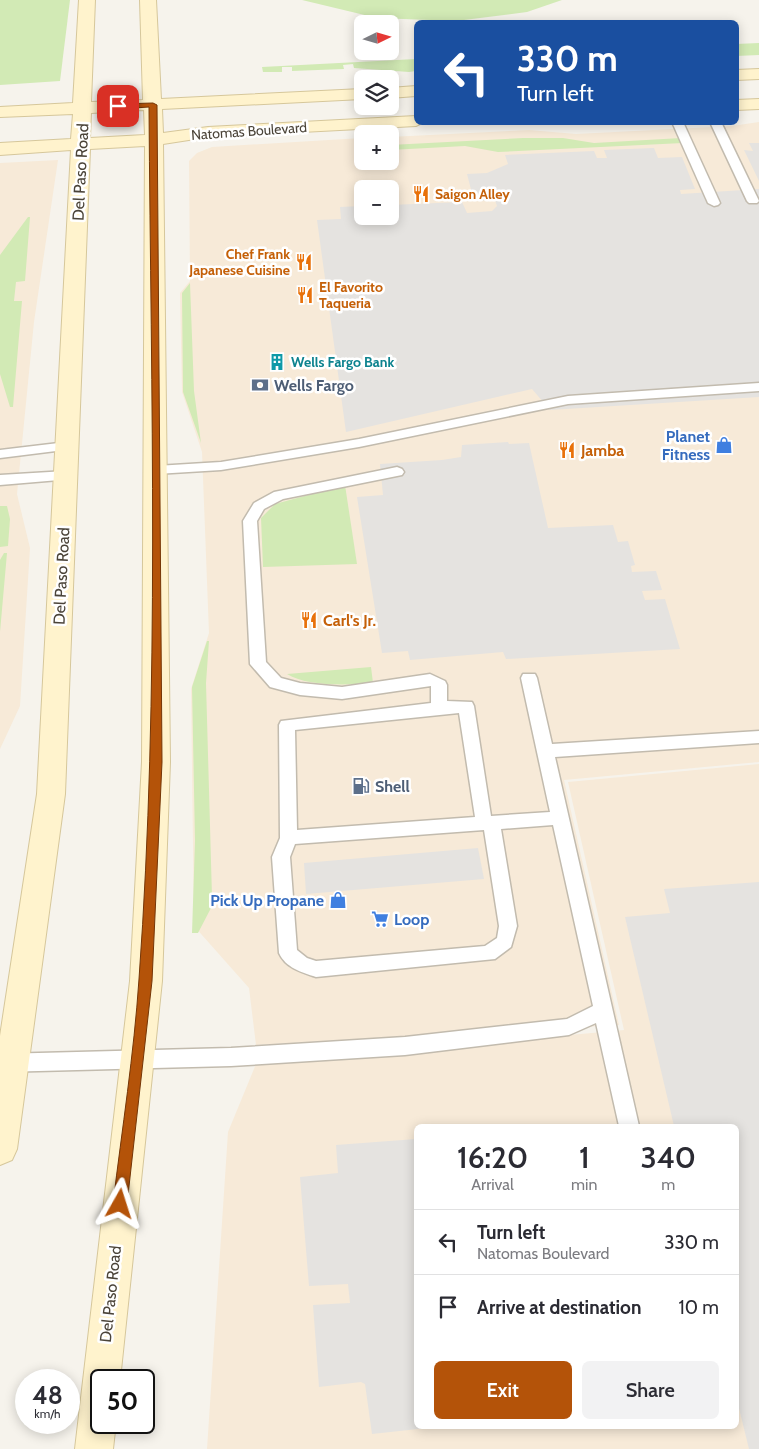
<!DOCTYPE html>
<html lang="en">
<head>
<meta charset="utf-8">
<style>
  body { margin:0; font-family:Cabin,sans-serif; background:#f2f2f3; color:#2b2b33; height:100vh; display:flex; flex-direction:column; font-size:19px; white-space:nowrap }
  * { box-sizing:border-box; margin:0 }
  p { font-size:16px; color:#7c7c81 }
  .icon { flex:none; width:28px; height:28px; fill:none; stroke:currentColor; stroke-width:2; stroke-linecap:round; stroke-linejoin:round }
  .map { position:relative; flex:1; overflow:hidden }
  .sheet { position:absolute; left:414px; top:1124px; width:325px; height:305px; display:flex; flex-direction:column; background:#fff; border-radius:8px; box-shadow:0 2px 12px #0003 }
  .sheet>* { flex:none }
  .guide { position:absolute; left:414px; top:20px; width:325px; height:105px; border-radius:8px; box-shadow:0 2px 12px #0003; background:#1a4fa0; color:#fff; overflow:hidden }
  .needle { width:32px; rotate:85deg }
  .tools { position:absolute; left:354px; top:15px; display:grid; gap:10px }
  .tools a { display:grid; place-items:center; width:45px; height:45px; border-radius:8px; background:#fff; box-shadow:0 2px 12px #0003; font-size:25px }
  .speed { position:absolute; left:15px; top:1369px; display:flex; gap:10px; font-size:25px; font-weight:700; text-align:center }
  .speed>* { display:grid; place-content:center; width:65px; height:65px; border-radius:50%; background:#fff; box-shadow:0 2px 12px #0003; line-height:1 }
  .speed small { font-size:12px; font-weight:400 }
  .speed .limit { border:2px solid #111; border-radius:8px; background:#fff; color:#111 }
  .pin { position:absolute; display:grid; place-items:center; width:42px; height:42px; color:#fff; margin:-21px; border-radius:10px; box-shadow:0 2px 8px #0006 }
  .me { position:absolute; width:55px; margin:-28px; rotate:6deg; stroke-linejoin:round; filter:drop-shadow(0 0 4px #0008) }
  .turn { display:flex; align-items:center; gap:18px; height:105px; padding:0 20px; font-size:22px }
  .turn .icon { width:65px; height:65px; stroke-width:2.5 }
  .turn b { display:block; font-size:35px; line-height:42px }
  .eta { display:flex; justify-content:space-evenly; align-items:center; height:85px; text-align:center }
  .eta b { font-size:30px; font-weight:600; line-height:35px }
  .cta { display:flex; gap:10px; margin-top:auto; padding:10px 20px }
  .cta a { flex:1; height:58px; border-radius:8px; background:#b45309; color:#fff; font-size:20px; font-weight:600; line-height:58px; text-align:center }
  .cta a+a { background:#f2f2f3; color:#2b2b33 }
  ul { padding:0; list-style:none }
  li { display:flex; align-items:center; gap:15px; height:65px; padding:0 20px; border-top:1px solid #e1e1e2 }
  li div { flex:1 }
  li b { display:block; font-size:19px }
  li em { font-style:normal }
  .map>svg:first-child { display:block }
  .commercial { fill:#f7ead8; fill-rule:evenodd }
  .green { fill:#d2eab5 }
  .parking { fill:#e5e3e0 }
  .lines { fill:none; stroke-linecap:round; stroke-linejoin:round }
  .service-casing { stroke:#c2bbae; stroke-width:3 }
  .secondary-casing { stroke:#d6c79b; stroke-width:2 }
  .service { fill:#fff; fill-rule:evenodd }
  .secondary { fill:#fff3cd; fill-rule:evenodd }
  .route { fill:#b45309; stroke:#753606 }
  .labels { text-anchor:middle; stroke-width:5; stroke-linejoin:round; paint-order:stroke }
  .far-street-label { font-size:14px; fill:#4b4439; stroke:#fff }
  .far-food-label { font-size:14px; font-weight:bold; fill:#c56008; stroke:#fff; text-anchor:start }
  .far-culture-label { font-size:14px; font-weight:bold; fill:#0d838f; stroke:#fff; text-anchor:start }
  .street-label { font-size:16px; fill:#4b4439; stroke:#fff }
  .service-label { font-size:16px; font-weight:bold; fill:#4e5e75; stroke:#fff; text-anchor:start }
  .shop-label { font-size:16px; font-weight:bold; fill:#366cbe; stroke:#fff; text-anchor:end }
  .food-label { font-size:16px; font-weight:bold; fill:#c56008; stroke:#fff; text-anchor:start }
</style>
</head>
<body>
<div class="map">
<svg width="759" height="1449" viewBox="0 0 759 1449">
  <rect width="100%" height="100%" fill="#f6f3ec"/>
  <g class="commercial">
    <path d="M 759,122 L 759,762 L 564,780 L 619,1025 L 256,1045 L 249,988 L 194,926 L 191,689 L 209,633 L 202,452 L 182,392 L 180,293 L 190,281 L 189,161 L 197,153 L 212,147 L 362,138 L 362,161 L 390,161 L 390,137 L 529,130 L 576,134 L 732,126 ZM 362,189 L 390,189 L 390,216 L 362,216 Z"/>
    <path d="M 58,160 L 34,322 L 17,494 L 30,548 L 20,706 L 0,749 L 0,163 Z"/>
    <path d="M 759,764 L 759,1449 L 207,1449 L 228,1132 L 256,1064 L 624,1030 L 568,782 ZM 416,1126 L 736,1126 L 736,1426 L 416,1426 Z"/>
  </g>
  <g class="green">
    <path d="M 0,0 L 70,0 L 60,81 L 0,85 Z"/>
    <path d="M 302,0 L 562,0 L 527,12 L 456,21 L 377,18 Z"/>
    <path d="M 759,43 L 759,55 L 736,56 L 736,44 Z"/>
    <path d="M 416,59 L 416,71 L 409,72 L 354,68 L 353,64 L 343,65 L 344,69 L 292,71 L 292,67 L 282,67 L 282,72 L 263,72 L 262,67 Z"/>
    <path d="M 523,138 L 563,138 L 594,143 L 681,138 L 683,143 L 498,152 L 465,146 L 390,150 L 390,145 Z"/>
    <path d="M 28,217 L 30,217 L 25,281 L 16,282 L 14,301 L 22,301 L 13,407 L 10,407 L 0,374 L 0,255 Z"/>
    <path d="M 190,283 L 194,391 L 201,443 L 183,392 L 182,293 Z"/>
    <path d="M 345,485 L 357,564 L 263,567 L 261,518 L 275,504 Z"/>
    <path d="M 0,506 L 7,506 L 10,519 L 8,546 L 0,547 Z"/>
    <path d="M 4,553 L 7,553 L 0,632 L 0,560 Z"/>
    <path d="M 207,641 L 209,641 L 206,683 L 212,897 L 211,908 L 198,933 L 192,933 L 195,841 L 192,687 Z"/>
    <path d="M 371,667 L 373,683 C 350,685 307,687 287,674 Z"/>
  </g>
  <g class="parking">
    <path d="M 749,143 L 759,143 L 759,181 L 744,150 L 753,151 Z"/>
    <path d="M 654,148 L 658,158 L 682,157 L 695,189 L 680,190 L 681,194 L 759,189 L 759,397 L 550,410 L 532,389 L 346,432 L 317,220 L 341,219 L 340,207 L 362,206 L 362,216 L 390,216 L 390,205 L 462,202 L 467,213 L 492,211 L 497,206 L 495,200 L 474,201 L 467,174 L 487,173 L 508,164 L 505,155 L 594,151 L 597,158 L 607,158 L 604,150 Z"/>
    <path d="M 508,442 L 509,444 L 529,443 L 548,528 L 613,525 L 618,542 L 628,541 L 635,565 L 631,566 L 632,572 L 656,571 L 662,590 L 642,591 L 645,600 L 665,599 L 680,649 L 506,659 L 503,652 L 410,660 L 408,651 L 382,653 L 357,497 L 383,495 L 380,464 L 442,460 L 461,457 L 462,445 Z"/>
    <path d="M 478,848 L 484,879 L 306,894 L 304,863 Z"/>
    <path d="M 759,882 L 759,1449 L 749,1449 L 736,1396 L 736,1126 L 674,1126 L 625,917 L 670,913 L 664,889 Z"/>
    <path d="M 416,1139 L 416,1426 L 445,1426 L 372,1434 L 365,1384 L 361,1382 L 319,1387 L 313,1305 L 350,1303 L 348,1284 L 309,1286 L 300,1177 L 338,1173 L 336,1145 Z"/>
  </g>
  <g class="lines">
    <g class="service-casing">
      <g id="service">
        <path d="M 672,122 L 683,122 L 720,203 L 718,205 L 714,206 L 708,203 Z"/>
        <path d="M 710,122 L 721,122 L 759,201 L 757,203 L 749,203 L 747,201 Z"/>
        <path d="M 759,383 L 759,391 L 568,404 L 359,447 L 221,470 L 156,474 L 149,470 L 156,466 L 221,462 L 359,439 L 568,396 Z"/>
        <path d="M 67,442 L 74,446 L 72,449 L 0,458 L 0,450 Z"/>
        <path d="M 397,467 L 402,469 L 404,472 L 402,475 L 283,499 L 264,509 L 257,521 L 266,662 L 281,678 L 300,683 L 342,687 L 430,674 L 445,681 L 447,685 L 447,701 L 472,702 L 474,706 L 491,816 L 550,812 L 521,678 L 523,674 L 535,674 L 537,678 L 552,744 L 759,731 L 759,743 L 555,757 L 639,1126 L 619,1126 L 596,1023 L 569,1035 L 405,1055 L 231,1066 L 0,1072 L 0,1054 L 231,1048 L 405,1037 L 567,1019 L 593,1006 L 553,825 L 501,829 L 517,926 L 511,947 L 495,959 L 316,977 C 301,972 286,968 279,953 L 272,857 L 280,838 L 279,725 L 281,721 L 431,703 L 431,686 L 342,699 L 300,695 L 270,687 L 250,664 L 243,521 L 254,503 L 274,492 ZM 459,713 L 475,817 L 297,830 L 295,730 ZM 484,830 L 499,926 L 497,938 L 485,946 L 316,961 L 307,958 L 297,950 L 290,857 L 295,844 Z"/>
        <path d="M 66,471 L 71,473 L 73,476 L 71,479 L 0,485 L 0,475 Z"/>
      </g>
    </g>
    <g class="secondary-casing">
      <g id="secondary">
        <path d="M 79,0 L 95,0 L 91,102 L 143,100 L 140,0 L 156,0 L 161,99 L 362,89 L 362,99 L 162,109 L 163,133 L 208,127 L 416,116 L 416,122 L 424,122 L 416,126 L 208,137 L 163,144 L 170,762 L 162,981 L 120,1380 L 101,1380 L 101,1422 L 116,1422 L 113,1449 L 75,1449 L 130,981 L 142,762 L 145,146 L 90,149 L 65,794 L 17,1149 L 12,1160 L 0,1165 L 0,1036 L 37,794 L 71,150 L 0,155 L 0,143 L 71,139 L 73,114 L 0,117 L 0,107 L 73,103 ZM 144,110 L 145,135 L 90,138 L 91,113 Z"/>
        <path d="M 759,69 L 759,79 L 736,80 L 736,70 Z"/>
        <path d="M 416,86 L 416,96 L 390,98 L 390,88 Z"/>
        <path d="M 759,99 L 759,109 L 736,110 L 736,100 Z"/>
      </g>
    </g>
    <use href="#service" class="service"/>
    <use href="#secondary" class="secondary"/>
  </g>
  <path class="route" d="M 153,103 L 157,105 L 162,762 L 152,981 L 127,1204 L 125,1208 L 120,1210 L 115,1208 L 113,1204 C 122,1129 134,1054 139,979 C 160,689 151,397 149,107 L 118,109 L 114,106 L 118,104 Z"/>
  <defs>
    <g id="restaurant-bare" transform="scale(1.35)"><path d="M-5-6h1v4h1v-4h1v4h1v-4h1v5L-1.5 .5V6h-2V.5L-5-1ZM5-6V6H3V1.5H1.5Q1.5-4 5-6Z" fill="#e8710a" stroke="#fff" stroke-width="2.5" paint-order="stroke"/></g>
    <g id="building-bare" transform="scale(1.35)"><path d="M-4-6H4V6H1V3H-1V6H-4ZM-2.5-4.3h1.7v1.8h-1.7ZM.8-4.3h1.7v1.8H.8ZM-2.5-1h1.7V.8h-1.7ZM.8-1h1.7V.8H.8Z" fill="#0f9aa8" stroke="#fff" stroke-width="2.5" paint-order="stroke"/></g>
    <g id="bank-bare" transform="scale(1.35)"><path d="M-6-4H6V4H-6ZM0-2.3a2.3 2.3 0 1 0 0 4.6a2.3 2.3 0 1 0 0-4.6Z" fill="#5c6f8a" stroke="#fff" stroke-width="2.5" paint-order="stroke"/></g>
    <g id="shop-bare" transform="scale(1.35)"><path d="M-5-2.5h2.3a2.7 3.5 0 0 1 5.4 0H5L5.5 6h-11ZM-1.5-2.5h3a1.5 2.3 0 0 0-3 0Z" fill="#3f7fe0" stroke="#fff" stroke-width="2.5" paint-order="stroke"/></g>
    <g id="fuel-bare" transform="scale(1.35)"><path d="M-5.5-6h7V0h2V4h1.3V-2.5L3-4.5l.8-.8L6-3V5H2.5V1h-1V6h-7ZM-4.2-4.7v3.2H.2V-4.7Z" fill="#5c6f8a" stroke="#fff" stroke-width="2.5" paint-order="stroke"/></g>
    <g id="supermarket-bare" transform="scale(1.35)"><path d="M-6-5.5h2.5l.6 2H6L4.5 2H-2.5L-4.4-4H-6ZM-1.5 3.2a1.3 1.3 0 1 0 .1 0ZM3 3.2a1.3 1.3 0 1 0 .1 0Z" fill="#3f7fe0" stroke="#fff" stroke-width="2.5" paint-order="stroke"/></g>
  </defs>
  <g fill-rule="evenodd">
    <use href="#restaurant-bare" x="421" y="194"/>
    <use href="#restaurant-bare" x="304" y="262"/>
    <use href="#restaurant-bare" x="305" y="295"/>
    <use href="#building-bare" x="277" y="362"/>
    <use href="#bank-bare" x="260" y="385"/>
    <use href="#shop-bare" x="724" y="445"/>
    <use href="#restaurant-bare" x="567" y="450"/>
    <use href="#restaurant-bare" x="309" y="620"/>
    <use href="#fuel-bare" x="361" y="786"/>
    <use href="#shop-bare" x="338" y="900"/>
    <use href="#supermarket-bare" x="380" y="919"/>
  </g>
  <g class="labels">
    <g class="far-street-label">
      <text transform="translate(249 131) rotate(-4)" y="5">Natomas Boulevard</text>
    </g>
    <g class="far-food-label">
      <text x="435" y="199">Saigon Alley</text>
      <text x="290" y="259" text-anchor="end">Chef Frank<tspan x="290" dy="16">Japanese Cuisine</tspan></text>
      <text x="319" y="292">El Favorito<tspan x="319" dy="16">Taqueria</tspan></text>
    </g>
    <g class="far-culture-label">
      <text x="291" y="367">Wells Fargo Bank</text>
    </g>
    <g class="street-label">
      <text transform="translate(80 172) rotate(-87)" y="6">Del Paso Road</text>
      <text transform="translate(61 576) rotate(-87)" y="6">Del Paso Road</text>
      <text transform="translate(110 1294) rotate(-84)" y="6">Del Paso Road</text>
    </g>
    <g class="service-label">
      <text x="274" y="391">Wells Fargo</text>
      <text x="375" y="792">Shell</text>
    </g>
    <g class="shop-label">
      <text x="710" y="442">Planet<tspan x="710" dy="18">Fitness</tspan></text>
      <text x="324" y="906">Pick Up Propane</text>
      <text x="394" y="925" text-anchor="start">Loop</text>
    </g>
    <g class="food-label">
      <text x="581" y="456">Jamba</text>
      <text x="323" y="626">Carl's Jr.</text>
    </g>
  </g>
</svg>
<div class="tools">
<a><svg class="needle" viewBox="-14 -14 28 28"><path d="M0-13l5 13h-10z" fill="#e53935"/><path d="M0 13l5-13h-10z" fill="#7c7c81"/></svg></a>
<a><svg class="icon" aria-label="layers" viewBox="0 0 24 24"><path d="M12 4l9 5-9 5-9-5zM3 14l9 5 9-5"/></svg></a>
<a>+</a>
<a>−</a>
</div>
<div class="speed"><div>48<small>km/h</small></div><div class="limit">50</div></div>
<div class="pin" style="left:118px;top:106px;background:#d93025"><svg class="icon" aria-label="arrive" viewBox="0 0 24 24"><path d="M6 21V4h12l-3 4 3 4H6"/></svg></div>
<svg class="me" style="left:120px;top:1204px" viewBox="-20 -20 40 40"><path d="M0-17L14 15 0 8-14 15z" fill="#b45309" stroke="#fff" stroke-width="4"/></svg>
<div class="guide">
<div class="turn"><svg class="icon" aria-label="left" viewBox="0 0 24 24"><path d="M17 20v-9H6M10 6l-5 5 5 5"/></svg><div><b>330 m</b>Turn left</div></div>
</div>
<section class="sheet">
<div class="eta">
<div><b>16:20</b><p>Arrival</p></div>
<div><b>1</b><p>min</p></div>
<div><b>340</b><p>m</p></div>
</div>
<ul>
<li><svg class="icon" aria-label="left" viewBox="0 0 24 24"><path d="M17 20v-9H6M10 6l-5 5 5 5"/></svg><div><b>Turn left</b><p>Natomas Boulevard</p></div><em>330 m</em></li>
<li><svg class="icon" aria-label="arrive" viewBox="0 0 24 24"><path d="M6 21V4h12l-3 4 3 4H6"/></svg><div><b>Arrive at destination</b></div><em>10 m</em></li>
</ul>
<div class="cta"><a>Exit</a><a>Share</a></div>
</section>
</div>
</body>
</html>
